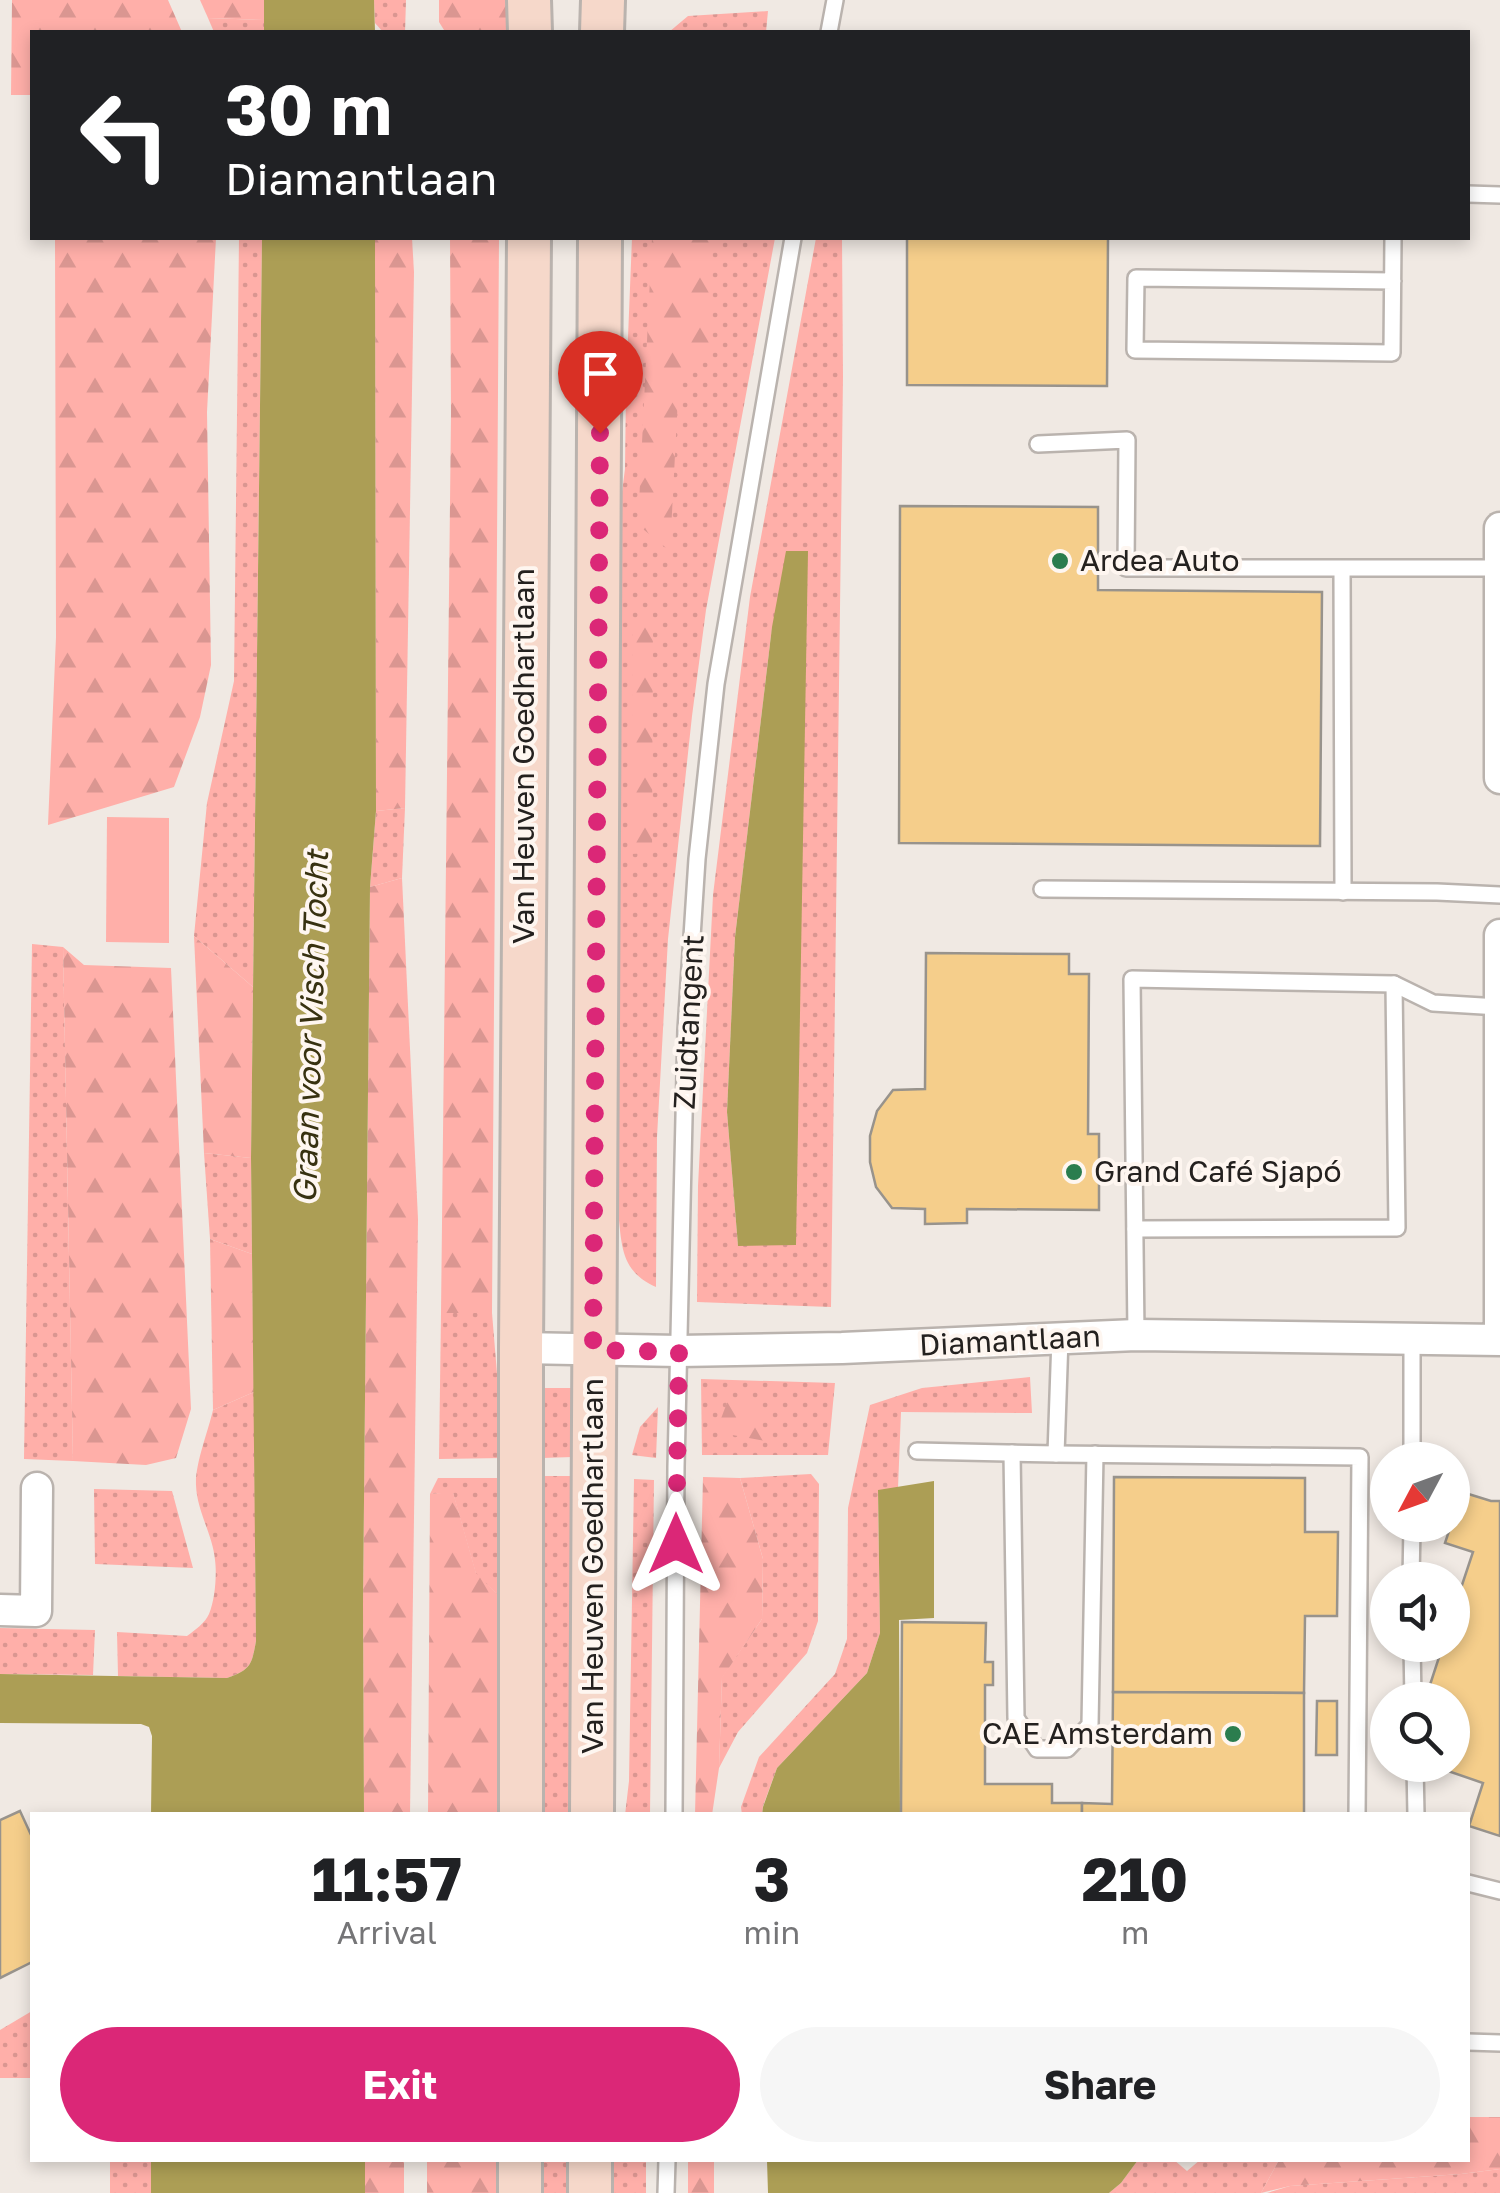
<!DOCTYPE html>
<html lang="en">
<head>
<meta charset="utf-8">
<style>
  body { margin:0; font-family:"Golos Text",sans-serif; background:#f6f6f6; color:#202124; height:100vh; display:flex; flex-direction:column; font-size:38px; white-space:nowrap }
  * { box-sizing:border-box; margin:0 }
  p { font-size:32px; color:#757577 }
  .icon { flex:none; width:55px; height:55px; fill:none; stroke:currentColor; stroke-width:2; stroke-linecap:round; stroke-linejoin:round }
  .map { position:relative; flex:1; overflow:hidden }
  .panel { position:absolute; left:30px; top:1812px; width:1440px; height:350px; display:flex; flex-direction:column; background:#fff; border-radius:0px; box-shadow:0 5px 15px #0003 }
  .panel>* { flex:none }
  .hud { position:absolute; left:30px; top:30px; width:1440px; height:210px; border-radius:0px; box-shadow:0 5px 15px #0003; background:#202124; color:#fff; overflow:hidden }
  .needle { width:65px; rotate:229deg }
  .fabs { position:absolute; left:1370px; top:1442px; display:grid; gap:20px }
  .fabs a { display:grid; place-items:center; width:100px; height:100px; border-radius:50%; background:#fff; box-shadow:0 5px 15px #0003; font-size:50px }
  .pin { position:absolute; display:grid; place-items:center; width:85px; height:85px; color:#fff; margin:-102px -42px; border-radius:50% 50% 50% 0; rotate:-45deg; box-shadow:0 0 10px #0007 }
  .pin .icon { rotate:45deg }
  .me { position:absolute; width:110px; margin:-55px; rotate:0deg; stroke-linejoin:round; filter:drop-shadow(0 0 8px #0008) }
  .turn { display:flex; align-items:center; gap:35px; height:210px; padding:0 30px; font-size:45px }
  .turn .icon { width:130px; height:130px; stroke-width:2.5 }
  .turn b { display:block; font-size:70px; line-height:85px }
  .eta { display:flex; justify-content:space-evenly; align-items:center; height:170px; text-align:center }
  .eta b { font-size:60px; font-weight:700; line-height:70px }
  .cta { display:flex; gap:20px; margin-top:auto; padding:20px 30px }
  .cta a { flex:1; height:115px; border-radius:60px; background:#db2777; color:#fff; font-size:40px; font-weight:700; line-height:115px; text-align:center }
  .cta a+a { background:#f6f6f6; color:#202124 }
  .map>svg:first-child { display:block }
  .grass { fill:url(#grass-dots); fill-rule:evenodd }
  .forest { fill:url(#forest-firs) }
  .green { fill:#ffafa9 }
  .water { fill:#ac9e55 }
  .building { fill:#f5ce8b; stroke:#98938c; stroke-width:2.5 }
  .lines { fill:none; stroke-linecap:round; stroke-linejoin:round }
  .lane-casing { stroke:#bab3ae; stroke-width:20 }
  .street-casing { stroke:#bab3ae; stroke-width:35 }
  .secondary-casing { stroke:#bab3ae; stroke-width:48 }
  .lane { stroke:#fff; stroke-width:15 }
  .street { stroke:#fff; stroke-width:30 }
  .secondary { stroke:#f6d8ca; stroke-width:42 }
  .route { stroke:#db2777; stroke-width:18; stroke-dasharray:0 32.4 }
  .poi-dot { fill:#2b7d4e; stroke:#fef6f0; stroke-width:4 }
  .labels { text-anchor:middle; stroke-width:8; stroke-linejoin:round; paint-order:stroke }
  .poi-label { font-size:30px; fill:#24211f; stroke:#fef6f0; text-anchor:start }
  .street-label { font-size:30px; fill:#24211f; stroke:#fef6f0 }
  .water-label { font-size:32px; font-style:italic; fill:#373110; stroke:#fef6f0 }
</style>
</head>
<body>
<div class="map">
<svg width="1500" height="2193" viewBox="0 0 1500 2193">
  <defs>
    <pattern id="grass-dots" width="8" height="8" patternUnits="userSpaceOnUse" patternTransform="scale(2.5)"><rect width="8" height="8" fill="#ffafa9"/><path d="M2 2h.1M6 6h.1" fill="none" stroke="#da9691" stroke-width="1.8" stroke-linecap="round"/></pattern>
    <pattern id="forest-firs" width="22" height="20" patternUnits="userSpaceOnUse" patternTransform="scale(2.5)"><rect width="22" height="20" fill="#ffafa9"/><path d="M5 1l3.5 6h-7zM16 11l3.5 6h-7z" fill="#da9691"/></pattern>
  </defs>
  <rect width="100%" height="100%" fill="#f0e9e3"/>
  <g class="grass">
    <path d="M 374,0 L 406,0 L 405,32 L 383,32 L 375,23 Z"/>
    <path d="M 768,11 L 766,32 L 669,32 L 688,16 Z"/>
    <path d="M 208,18 L 264,20 L 264,32 L 214,32 Z"/>
    <path d="M 239,238 L 262,238 L 253,987 L 194,936 L 207,803 L 234,681 Z"/>
    <path d="M 632,238 L 775,238 L 706,610 L 692,716 L 668,939 L 657,1137 L 656,1287 C 620,1271 622,1245 618,1211 L 615,873 L 621,612 L 616,538 L 625,469 L 626,387 Z"/>
    <path d="M 816,238 L 842,238 L 843,376 L 831,1307 L 697,1302 L 698,1186 L 713,895 L 750,597 ZM 772,627 L 738,1246 L 727,1112 L 735,937 Z"/>
    <path d="M 405,808 L 402,878 L 370,887 L 376,811 Z"/>
    <path d="M 32,944 L 63,947 L 73,1461 L 24,1459 Z"/>
    <path d="M 204,1153 L 251,1158 L 252,1254 L 210,1239 Z"/>
    <path d="M 441,1313 L 492,1313 L 504,1458 L 439,1459 Z"/>
    <path d="M 1030,1377 L 1032,1413 L 901,1412 L 898,1488 L 878,1491 L 880,1633 L 867,1673 L 777,1768 L 763,1806 L 762,1815 L 742,1815 L 741,1807 L 759,1757 L 835,1674 L 847,1639 L 848,1508 L 870,1405 L 922,1388 Z"/>
    <path d="M 701,1379 L 835,1383 L 828,1455 L 702,1455 Z"/>
    <path d="M 542,1388 L 574,1388 L 573,1457 L 542,1458 Z"/>
    <path d="M 254,1392 L 256,1641 C 252,1664 251,1670 227,1678 L 118,1676 L 117,1632 L 187,1636 C 195,1630 205,1623 209,1614 C 215,1600 217,1575 215,1560 C 213,1535 197,1512 196,1485 C 195,1464 208,1432 213,1410 Z"/>
    <path d="M 658,1407 L 656,1458 L 632,1455 L 640,1427 Z"/>
    <path d="M 811,1474 L 819,1484 L 818,1621 L 807,1653 L 738,1732 L 719,1768 L 722,1677 L 762,1619 L 763,1559 L 740,1478 Z"/>
    <path d="M 541,1476 L 574,1476 L 570,1815 L 538,1815 Z"/>
    <path d="M 438,1478 L 502,1478 L 500,1597 L 476,1574 L 453,1493 L 430,1494 Z"/>
    <path d="M 634,1479 L 654,1480 L 650,1815 L 625,1815 L 629,1781 Z"/>
    <path d="M 94,1489 L 172,1491 L 193,1568 L 95,1564 Z"/>
    <path d="M 0,1628 L 95,1630 L 93,1675 L 0,1674 Z"/>
    <path d="M 32,2011 L 32,2078 L 0,2078 L 0,2030 Z"/>
    <rect x="110" y="2160" width="41" height="33"/>
    <rect x="534" y="2160" width="35" height="33"/>
    <rect x="606" y="2160" width="40" height="33"/>
    <path d="M 1138,2160 L 1174,2160 L 1187,2171 L 1200,2160 L 1279,2160 L 1261,2193 L 1109,2193 L 1121,2183 Z"/>
    <path d="M 1500,2169 L 1500,2193 L 1267,2193 L 1290,2186 L 1461,2174 Z"/>
  </g>
  <g class="forest">
    <path d="M 12,0 L 168,0 L 182,32 L 32,32 L 32,95 L 11,95 Z"/>
    <path d="M 200,0 L 264,0 L 264,20 L 208,18 Z"/>
    <path d="M 439,0 L 508,0 L 508,31 L 444,30 L 439,22 Z"/>
    <path d="M 55,238 L 216,238 L 207,412 L 211,665 L 200,717 L 174,787 L 48,825 L 56,637 Z"/>
    <path d="M 375,238 L 412,238 L 414,272 L 405,808 L 376,811 Z"/>
    <path d="M 450,238 L 499,238 L 492,1313 L 441,1313 L 451,413 Z"/>
    <path d="M 652,238 L 712,238 L 709,356 L 679,378 L 670,551 L 638,525 Z"/>
    <path d="M 653,614 L 652,853 L 631,854 L 633,624 Z"/>
    <path d="M 402,878 L 418,1219 L 410,1815 L 364,1815 L 363,1604 L 370,887 Z"/>
    <path d="M 194,936 L 253,987 L 251,1158 L 204,1153 Z"/>
    <path d="M 63,947 L 84,965 L 171,968 L 191,1409 L 176,1458 L 146,1465 L 73,1461 Z"/>
    <path d="M 210,1239 L 252,1254 L 254,1392 L 213,1410 Z"/>
    <path d="M 728,1400 L 758,1401 L 765,1441 L 716,1432 Z"/>
    <path d="M 703,1477 L 740,1478 L 763,1559 L 762,1619 L 722,1678 L 719,1768 L 712,1815 L 695,1815 Z"/>
    <path d="M 453,1492 L 476,1573 L 500,1597 L 503,1815 L 428,1815 L 430,1494 Z"/>
    <path d="M 1468,2117 L 1500,2117 L 1500,2169 L 1461,2174 L 1290,2186 L 1261,2193 L 1279,2160 L 1468,2160 Z"/>
    <rect x="365" y="2160" width="39" height="33"/>
    <rect x="427" y="2160" width="74" height="33"/>
    <rect x="688" y="2160" width="26" height="33"/>
  </g>
  <path class="green" d="M 107,817 L 169,818 L 169,943 L 106,942 Z"/>
  <g class="water">
    <path d="M 264,0 L 374,0 L 375,32 L 264,32 Z"/>
    <path d="M 262,238 L 375,238 L 376,811 L 370,887 L 363,1604 L 364,1815 L 151,1815 L 152,1736 L 149,1727 L 141,1724 L 0,1723 L 0,1674 L 227,1678 C 251,1670 252,1664 256,1641 L 251,1158 Z"/>
    <path d="M 786,551 L 808,551 L 796,1245 L 738,1246 L 727,1112 L 735,937 L 772,627 Z"/>
    <path d="M 934,1481 L 934,1618 L 899,1620 L 900,1815 L 762,1815 L 763,1807 L 777,1768 L 867,1673 L 880,1633 L 878,1490 Z"/>
    <rect x="151" y="2160" width="214" height="33"/>
    <path d="M 767,2160 L 1138,2160 L 1121,2183 L 1109,2193 L 768,2193 Z"/>
  </g>
  <g class="building">
    <path d="M 907,238 L 1108,238 L 1107,386 L 907,385 Z"/>
    <path d="M 900,506 L 1098,507 L 1098,590 L 1322,592 L 1320,846 L 899,843 Z"/>
    <path d="M 926,953 L 1069,954 L 1069,974 L 1089,974 L 1088,1134 L 1099,1134 L 1099,1210 L 967,1209 L 967,1223 L 925,1224 L 925,1209 L 892,1208 L 876,1187 L 870,1162 L 870,1136 L 877,1111 L 893,1090 L 925,1089 Z"/>
    <path d="M 1114,1477 L 1305,1478 L 1305,1532 L 1338,1532 L 1337,1616 L 1305,1616 L 1304,1693 L 1113,1692 Z"/>
    <path d="M 1462,1492 L 1491,1501 L 1500,1501 L 1500,1836 L 1469,1826 L 1483,1783 L 1445,1770 L 1447,1765 L 1452,1765 L 1452,1700 L 1429,1700 L 1428,1691 L 1443,1645 L 1452,1645 L 1452,1615 L 1473,1552 L 1445,1543 Z"/>
    <path d="M 902,1622 L 986,1623 L 985,1662 L 993,1662 L 993,1685 L 985,1685 L 985,1784 L 1052,1784 L 1052,1803 L 1082,1803 L 1082,1815 L 901,1815 Z"/>
    <path d="M 1113,1692 L 1304,1693 L 1304,1815 L 1082,1815 L 1082,1803 L 1112,1804 Z"/>
    <path d="M 1317,1701 L 1337,1701 L 1337,1755 L 1316,1755 Z"/>
    <path d="M 20,1811 L 32,1837 L 32,1962 L 0,1978 L 0,1820 Z"/>
  </g>
  <g class="lines">
    <g class="lane-casing">
      <g id="lane">
        <path d="M 829,32 L 835,0"/>
        <path d="M 1468,194 L 1500,195"/>
        <path d="M 1393,238 L 1392,353 L 1135,350 L 1136,278 L 1393,281"/>
        <path d="M 1038,444 L 1127,440 L 1126,568 L 1500,568"/>
        <path d="M 1342,569 L 1343,892"/>
        <path d="M 1042,889 L 1437,892 L 1500,895"/>
        <path d="M 1135,1229 L 1397,1228 L 1394,984"/>
        <path d="M 1136,1335 L 1132,979 L 1394,984 L 1433,1003 L 1499,1007"/>
        <path d="M 917,1451 L 1056,1454 L 1060,1338"/>
        <path d="M 1012,1453 L 1016,1718 L 1037,1749 L 1067,1749 L 1090,1725 L 1095,1454"/>
        <path d="M 1056,1454 L 1360,1457 L 1357,1815"/>
        <path d="M 1412,1460 L 1412,1339"/>
        <path d="M 1411,1580 L 1412,1525"/>
        <path d="M 1412,1645 L 1413,1700"/>
        <path d="M 1415,1765 L 1416,1815"/>
        <path d="M 674,1815 L 676,1467 L 686,1030 L 697,859 L 716,684 L 793,238"/>
        <path d="M 1468,1883 L 1500,1891"/>
        <path d="M 1468,2042 L 1500,2043"/>
        <path d="M 666,2193 L 667,2160"/>
      </g>
    </g>
    <g class="street-casing">
      <g id="street">
        <path d="M 1500,528 L 1500,778"/>
        <path d="M 521,1348 L 679,1351 L 842,1348 L 1136,1335 L 1500,1340 L 1500,935"/>
        <path d="M 0,1610 L 36,1611 L 37,1488"/>
      </g>
    </g>
    <g class="secondary-casing">
      <g id="secondary">
        <path d="M 529,0 L 530,32"/>
        <path d="M 602,32 L 603,0"/>
        <path d="M 521,1815 L 521,1348 L 529,238"/>
        <path d="M 592,1815 L 600,238"/>
        <path d="M 590,2160 L 590,2193"/>
        <path d="M 520,2193 L 520,2160"/>
      </g>
    </g>
    <use href="#lane" class="lane"/>
    <use href="#street" class="street"/>
    <use href="#secondary" class="secondary"/>
  </g>
  <g class="lines">
    <path class="route" d="M 600,433 L 593,1350 L 679,1352 L 676,1544"/>
  </g>
  <g class="poi-dot">
    <circle cx="1060" cy="561" r="10"/>
    <circle cx="1074" cy="1172" r="10"/>
    <circle cx="1233" cy="1734" r="10"/>
  </g>
  <g class="labels">
    <g class="poi-label">
      <text x="1080" y="571">Ardea Auto</text>
      <text x="1094" y="1182">Grand Café Sjapó</text>
      <text x="1213" y="1744" text-anchor="end">CAE Amsterdam</text>
    </g>
    <g class="street-label">
      <text transform="translate(524 756) rotate(-90)" y="10">Van Heuven Goedhartlaan</text>
      <text transform="translate(689 1022) rotate(-87)" y="10">Zuidtangent</text>
      <text transform="translate(1010 1341) rotate(-3)" y="10">Diamantlaan</text>
      <text transform="translate(593 1566) rotate(-90)" y="10">Van Heuven Goedhartlaan</text>
    </g>
    <g class="water-label">
      <text transform="translate(311 1027) rotate(-88)" y="11">Graan voor Visch Tocht</text>
    </g>
  </g>
</svg>
<div class="fabs">
<a><svg class="needle" viewBox="-14 -14 28 28"><path d="M0-13l5 13h-10z" fill="#e53935"/><path d="M0 13l5-13h-10z" fill="#757577"/></svg></a>
<a><svg class="icon" aria-label="sound" viewBox="0 0 24 24"><path d="M4 9h4l5-4v14l-5-4H4zM17 9q2 3 0 6"/></svg></a>
<a><svg class="icon" aria-label="search" viewBox="0 0 24 24"><circle cx="10" cy="10" r="6"/><path d="M15 15l6 6"/></svg></a>
</div>
<div class="pin" style="left:600px;top:433px;background:#d93025"><svg class="icon" aria-label="arrive" viewBox="0 0 24 24"><path d="M6 21V4h12l-3 4 3 4H6"/></svg></div>
<svg class="me" style="left:676px;top:1544px" viewBox="-20 -20 40 40"><path d="M0-17L14 15 0 8-14 15z" fill="#db2777" stroke="#fff" stroke-width="4"/></svg>
<div class="hud">
<div class="turn"><svg class="icon" aria-label="left" viewBox="0 0 24 24"><path d="M17 20v-9H6M10 6l-5 5 5 5"/></svg><div><b>30 m</b>Diamantlaan</div></div>
</div>
<section class="panel">
<div class="eta">
<div><b>11:57</b><p>Arrival</p></div>
<div><b>3</b><p>min</p></div>
<div><b>210</b><p>m</p></div>
</div>
<div class="cta"><a>Exit</a><a>Share</a></div>
</section>
</div>
</body>
</html>
